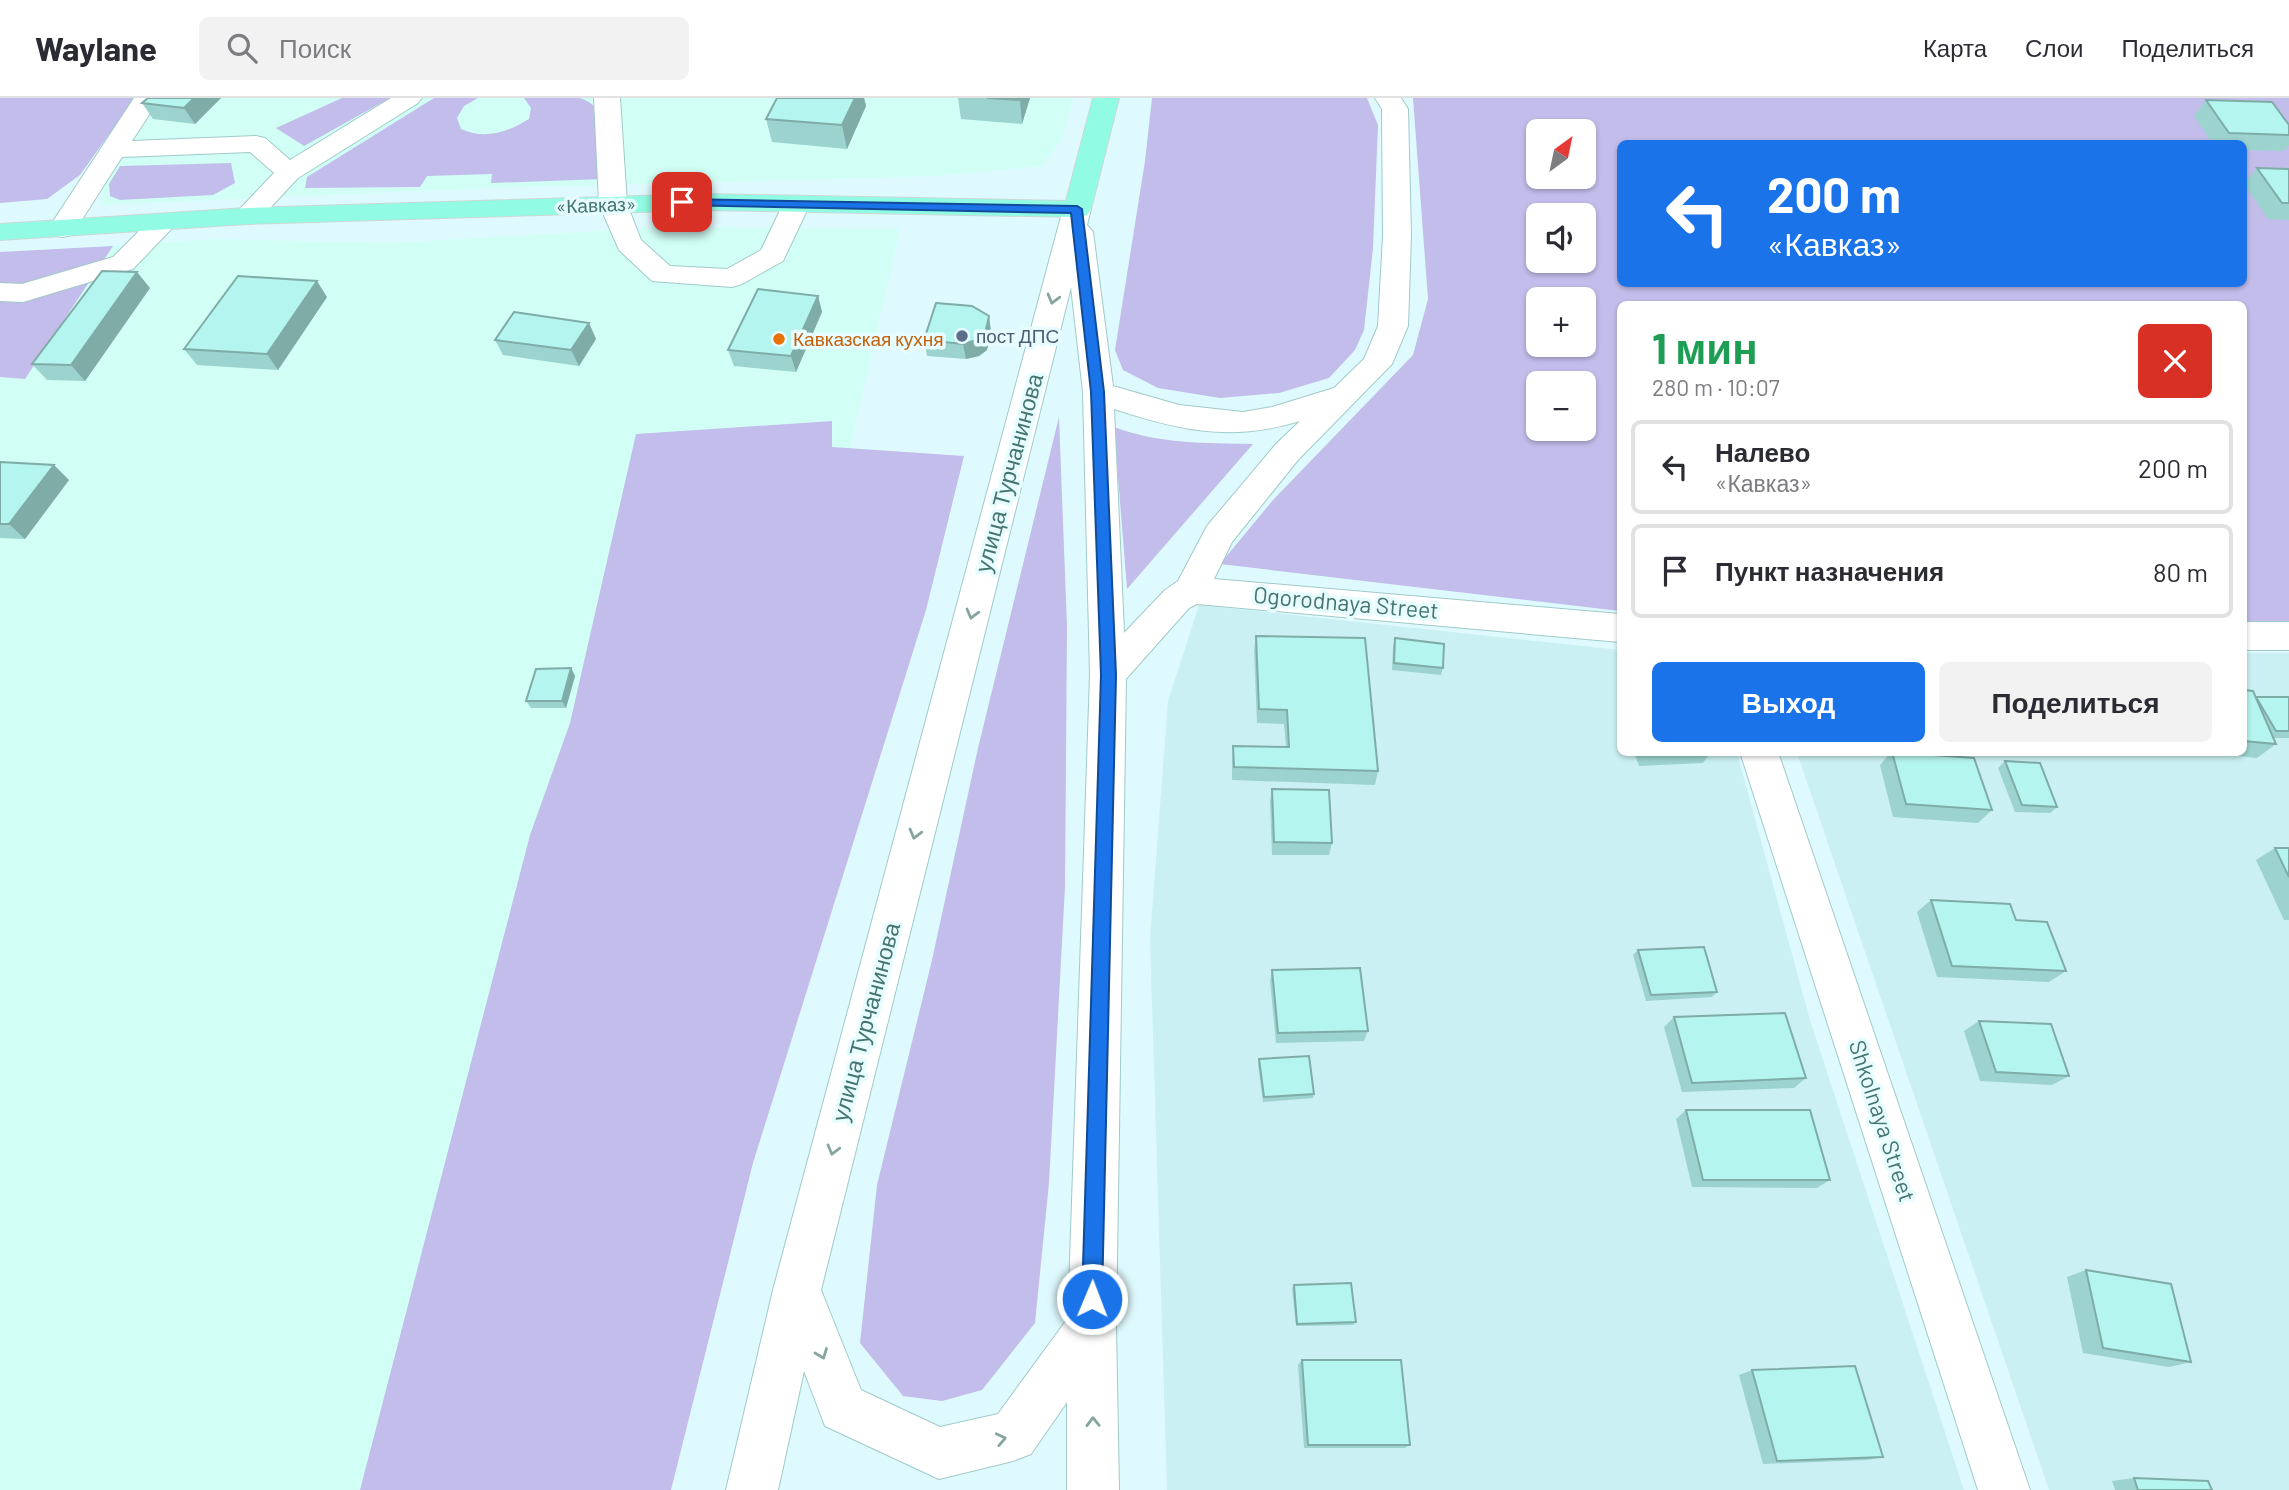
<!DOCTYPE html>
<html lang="ru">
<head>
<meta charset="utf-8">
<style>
  body { margin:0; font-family:Barlow,sans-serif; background:#f2f2f3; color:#2b2b33; height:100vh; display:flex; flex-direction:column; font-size:26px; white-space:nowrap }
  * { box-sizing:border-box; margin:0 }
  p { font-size:23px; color:#7c7c81 }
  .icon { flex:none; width:38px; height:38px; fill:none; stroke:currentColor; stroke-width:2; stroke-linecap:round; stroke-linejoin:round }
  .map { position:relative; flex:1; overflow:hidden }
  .panel { position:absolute; left:1617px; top:203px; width:630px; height:455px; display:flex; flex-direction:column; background:#fff; border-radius:10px; box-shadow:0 2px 5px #0004 }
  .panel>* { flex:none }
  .banner { position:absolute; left:1617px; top:42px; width:630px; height:147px; border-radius:10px; box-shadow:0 2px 5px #0004; background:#1a73e8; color:#fff; overflow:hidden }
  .needle { width:46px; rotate:33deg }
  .buttons { position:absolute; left:1526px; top:21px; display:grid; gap:14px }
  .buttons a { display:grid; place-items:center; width:70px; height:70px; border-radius:10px; background:#fff; box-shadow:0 2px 5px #0004; font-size:35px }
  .pin { position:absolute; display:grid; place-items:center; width:60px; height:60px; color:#fff; margin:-30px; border-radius:14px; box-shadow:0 4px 10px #0006 }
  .me { position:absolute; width:77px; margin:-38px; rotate:1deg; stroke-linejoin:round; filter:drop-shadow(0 0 5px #0008) }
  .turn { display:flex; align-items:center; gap:24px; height:147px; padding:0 35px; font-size:32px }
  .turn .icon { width:91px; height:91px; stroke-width:2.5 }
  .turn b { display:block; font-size:49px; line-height:60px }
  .round { display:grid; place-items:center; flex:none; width:74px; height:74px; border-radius:10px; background:#f2f2f3 }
  .overview { display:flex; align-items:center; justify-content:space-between; height:119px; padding:0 35px }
  h1 { font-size:42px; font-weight:700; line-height:52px; color:#1e9e55 }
  .button { display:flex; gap:14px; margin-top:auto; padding:14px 35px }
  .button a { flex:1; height:80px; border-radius:10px; background:#1a73e8; color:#fff; font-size:28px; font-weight:700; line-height:80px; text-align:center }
  .button a+a { background:#f2f2f3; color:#2b2b33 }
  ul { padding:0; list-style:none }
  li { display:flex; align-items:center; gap:21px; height:94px; margin:0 14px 10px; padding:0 21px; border:4px solid #e1e1e2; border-radius:10px }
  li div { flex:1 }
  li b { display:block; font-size:26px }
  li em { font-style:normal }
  header { display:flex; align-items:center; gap:42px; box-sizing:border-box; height:98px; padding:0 35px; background:#fff; border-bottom:2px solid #e1e1e2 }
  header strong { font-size:33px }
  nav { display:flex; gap:38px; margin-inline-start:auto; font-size:24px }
  .search { width:490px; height:63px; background:#f2f2f3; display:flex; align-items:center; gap:18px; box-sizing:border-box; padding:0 24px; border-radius:10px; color:#7c7c81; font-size:26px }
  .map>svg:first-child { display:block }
  .residential { fill:#caf0f3 }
  .commercial { fill:#d1fff6 }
  .green { fill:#c2bdeb; fill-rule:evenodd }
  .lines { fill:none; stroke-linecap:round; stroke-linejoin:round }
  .minor-casing { stroke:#a0cac8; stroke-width:2 }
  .highway-casing { stroke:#cbd8d6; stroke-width:2 }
  .minor { fill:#fff; fill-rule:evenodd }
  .highway { fill:#91fce3; fill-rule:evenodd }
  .wall { fill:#9cd3ce }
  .shaded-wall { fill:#7faca7 }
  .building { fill:#b5f5ef; stroke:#7faca7; stroke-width:2 }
  .oneway { stroke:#86a5a1 }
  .route { fill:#1a73e8; stroke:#114b97; stroke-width:2 }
  .service-dot { fill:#5c6f8a; stroke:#e6fcff; stroke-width:2.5 }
  .food-dot { fill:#e8710a; stroke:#e6fcff; stroke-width:2.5 }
  .labels { text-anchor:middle; stroke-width:7; stroke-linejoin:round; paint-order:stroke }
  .far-street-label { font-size:19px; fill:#45756e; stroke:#e6fcff }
  .far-service-label { font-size:19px; fill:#4e5e75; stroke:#e6fcff; text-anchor:start }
  .far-food-label { font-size:19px; fill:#c56008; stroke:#e6fcff; text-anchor:start }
  .street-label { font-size:23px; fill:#45756e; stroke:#e6fcff }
</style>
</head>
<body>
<header>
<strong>Waylane</strong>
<div class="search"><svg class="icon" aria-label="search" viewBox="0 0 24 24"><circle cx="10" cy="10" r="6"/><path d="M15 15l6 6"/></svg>Поиск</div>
<nav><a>Карта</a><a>Слои</a><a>Поделиться</a></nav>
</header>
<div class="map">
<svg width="2289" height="1392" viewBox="0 0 2289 1392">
  <rect width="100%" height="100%" fill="#dffafe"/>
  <g class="residential">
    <path d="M 1199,507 L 1620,552 L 1620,654 L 1737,655 L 1810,922 L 1964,1392 L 1167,1392 L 1150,840 L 1168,603 Z"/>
    <path d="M 2244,555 L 2289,555 L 2289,1392 L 2049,1392 L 1797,655 L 2244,654 Z"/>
  </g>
  <g class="commercial">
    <path d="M 158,0 L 1074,0 L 1061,42 L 1042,68 L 937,78 L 490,90 L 100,107 L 106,80 Z"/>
    <path d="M 664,129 L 900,131 L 850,350 L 832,349 L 832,323 L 636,336 L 570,625 L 530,737 L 360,1392 L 0,1392 L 0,279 L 25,281 L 113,148 L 214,141 L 393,145 Z"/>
  </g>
  <g class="green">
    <path d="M 0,0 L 135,0 L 80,77 L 47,101 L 0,105 Z"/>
    <path d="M 342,0 L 390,0 L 304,48 L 276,30 Z"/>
    <path d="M 434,0 L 478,0 L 464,8 L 457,20 L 461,31 C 485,42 508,34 529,21 L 531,10 L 524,0 C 541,0 562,0 579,0 C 612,7 603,56 604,81 L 491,85 L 492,76 L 427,78 L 420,89 L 305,90 L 307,79 Z"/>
    <path d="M 1152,0 L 1367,0 L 1378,27 L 1373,150 L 1364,232 L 1355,252 L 1329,280 L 1279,295 L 1220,300 L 1158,290 L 1123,272 L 1115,252 L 1145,63 Z"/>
    <path d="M 1413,0 L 2289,0 L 2289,526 L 2244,526 L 2244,206 L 1620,206 L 1620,513 L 1220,466 L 1273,402 L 1413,257 L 1428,201 ZM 1538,33 L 1584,33 L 1584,79 L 1538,79 ZM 1620,46 L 2244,46 L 2244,186 L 1620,186 ZM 1538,117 L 1584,117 L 1584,163 L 1538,163 ZM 1538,201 L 1584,201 L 1584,247 L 1538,247 ZM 1538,285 L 1584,285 L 1584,331 L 1538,331 Z"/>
    <path d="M 231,65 L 235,85 L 213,97 L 120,102 L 110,98 L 109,86 L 120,68 Z"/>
    <path d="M 113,148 L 25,281 L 0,279 L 0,154 Z"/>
    <path d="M 1059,319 L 1067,529 L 1065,789 L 1049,1085 L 1035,1225 L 982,1292 L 942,1303 L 903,1298 L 860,1245 L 877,1087 L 932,862 L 978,650 Z"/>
    <path d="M 832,323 L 832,349 L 964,358 L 926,512 L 753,1065 L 671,1392 L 360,1392 L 530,737 L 570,625 L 636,336 Z"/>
    <path d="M 1114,329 C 1159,346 1205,345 1253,346 L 1127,491 Z"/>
  </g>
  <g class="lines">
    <g class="minor-casing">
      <g id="minor">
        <path d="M 134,0 L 160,0 L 132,43 L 256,38 L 265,40 L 290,62 L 391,0 L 422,0 L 418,5 L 298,80 L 257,124 L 247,126 L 237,124 L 233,118 L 274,75 L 250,54 L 122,59 L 72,137 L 62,139 L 52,137 L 48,131 Z"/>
        <path d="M 594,0 L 620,0 L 627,106 L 641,142 L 670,168 L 727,171 L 761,152 L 786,100 L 796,98 L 806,100 L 810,106 L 783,163 L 742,186 L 732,189 L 652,183 L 619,152 L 599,106 Z"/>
        <path d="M 1375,0 L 1401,0 L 1408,11 L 1411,138 L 1408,228 L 1392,266 L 1298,362 L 1232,444 L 1214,481 L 1620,516 L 1620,544 L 1197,506 L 1189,510 L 1126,581 L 1116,1228 L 1119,1392 L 1067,1392 L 1067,1304 L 1031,1356 L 1013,1363 L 939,1381 L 825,1328 L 804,1273 L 778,1392 L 726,1392 L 773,1192 L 1063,111 L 1067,105 L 1077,103 L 1087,105 L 1091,111 L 1087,127 L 1093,134 L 1113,288 L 1179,307 L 1243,314 L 1272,309 L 1334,290 L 1364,261 L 1378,228 L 1383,138 L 1382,11 ZM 1071,189 L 1083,294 L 1090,577 L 1068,1220 L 998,1316 L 940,1329 L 861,1292 L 821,1192 ZM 1114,311 C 1182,333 1231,344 1300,323 L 1276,346 L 1207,428 L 1178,483 L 1165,492 L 1124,535 Z"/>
        <path d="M 164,116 L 174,118 L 178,124 L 133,171 L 23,204 L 0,203 L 0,185 L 22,186 L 113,159 L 154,118 Z"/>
        <rect x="2244" y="524" width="45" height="28"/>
        <path d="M 1740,654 L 1778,654 L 2030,1392 L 1978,1392 Z"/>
      </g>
    </g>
    <g class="highway-casing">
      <path id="highway" d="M 1093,0 L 1119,0 L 1091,111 L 1087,117 L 1077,119 L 705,112 L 247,126 L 0,142 L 0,126 L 247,110 L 705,96 L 1066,103 Z"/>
    </g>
    <use href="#minor" class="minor"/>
    <use href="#highway" class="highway"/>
  </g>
  <g class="wall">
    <path d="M 148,0 L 221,0 L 195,26 L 153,21 L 142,5 Z"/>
    <path d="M 777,0 L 864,0 L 866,8 L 847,51 L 772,44 L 766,21 Z"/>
    <path d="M 958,0 L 1030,0 L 1022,26 L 961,21 Z"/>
    <path d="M 2206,2 L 2289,27 L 2289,47 L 2284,53 L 2244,52 L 2244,46 L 2213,46 L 2194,18 Z"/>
    <path d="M 2257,70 L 2289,71 L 2289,122 L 2268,121 L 2244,86 Z"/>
    <path d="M 150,190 L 85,283 L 47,282 L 32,266 Z"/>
    <path d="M 818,198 L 822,214 L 796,274 L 734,268 L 728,252 Z"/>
    <path d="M 327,199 L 278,272 L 197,267 L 184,251 Z"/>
    <path d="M 989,218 L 991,234 L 987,252 L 979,258 L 966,261 L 927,258 L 924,242 Z"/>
    <path d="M 589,225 L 596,241 L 579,268 L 503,257 L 495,242 Z"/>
    <path d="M 0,364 L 69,382 L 25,441 L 0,440 Z"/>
    <path d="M 1256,538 L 1378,673 L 1375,687 L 1232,682 L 1232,661 L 1233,648 L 1286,649 L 1284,626 L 1257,625 L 1254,553 Z"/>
    <path d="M 1395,540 L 1443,570 L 1441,577 L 1392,572 L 1393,548 Z"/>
    <path d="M 571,570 L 575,578 L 566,610 L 531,610 L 526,603 Z"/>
    <path d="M 2244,592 L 2255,599 L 2289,599 L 2289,640 L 2273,640 L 2276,646 L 2257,660 L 2203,654 L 2244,654 Z"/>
    <path d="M 1634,654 L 1711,654 L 1703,665 L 1639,668 Z"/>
    <path d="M 1891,654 L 1899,654 L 1992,712 L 1978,725 L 1893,719 L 1880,667 Z"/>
    <path d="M 2005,663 L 2057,709 L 2050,715 L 2015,714 L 1998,670 Z"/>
    <path d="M 1272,691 L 1332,745 L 1329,757 L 1272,757 L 1270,704 Z"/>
    <path d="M 2275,750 L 2289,750 L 2289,822 L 2284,822 L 2256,762 Z"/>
    <path d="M 1931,802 L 2016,822 L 2066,873 L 2049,884 L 1937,879 L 1917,814 Z"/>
    <path d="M 1638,852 L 1717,894 L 1712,899 L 1646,903 L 1633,857 Z"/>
    <path d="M 1272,872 L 1368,933 L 1364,943 L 1276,945 L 1270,883 Z"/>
    <path d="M 1674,919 L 1806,980 L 1794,990 L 1682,994 L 1664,929 Z"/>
    <path d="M 1979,923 L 2069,978 L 2052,987 L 1980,983 L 1964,933 Z"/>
    <path d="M 1259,961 L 1314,996 L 1313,1000 L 1263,1004 L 1258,966 Z"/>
    <path d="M 1686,1012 L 1830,1082 L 1817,1090 L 1692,1089 L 1676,1021 Z"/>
    <path d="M 2086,1172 L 2191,1264 L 2169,1269 L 2083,1255 L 2067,1179 Z"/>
    <path d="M 1294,1187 L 1356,1224 L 1353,1227 L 1296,1228 L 1292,1190 Z"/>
    <path d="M 1302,1262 L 1410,1347 L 1405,1350 L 1304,1350 L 1298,1267 Z"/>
    <path d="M 1752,1272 L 1883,1359 L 1867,1362 L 1763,1366 L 1739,1277 Z"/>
    <path d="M 2134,1380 L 2212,1392 L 2115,1392 L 2112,1383 Z"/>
  </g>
  <g class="shaded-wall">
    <path d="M 194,0 L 221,0 L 195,26 L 184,10 Z"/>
    <path d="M 855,0 L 864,0 L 866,8 L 847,51 L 842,27 Z"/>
    <path d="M 1021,0 L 1030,0 L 1022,26 L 1020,2 Z"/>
    <path d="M 137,174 L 150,190 L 85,283 L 71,267 Z"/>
    <path d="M 317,183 L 327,199 L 278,272 L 267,256 Z"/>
    <path d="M 818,198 L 822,214 L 796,274 L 791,258 Z"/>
    <path d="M 989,218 L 991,234 L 987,252 L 979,258 L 966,261 L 963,246 Z"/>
    <path d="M 589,225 L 596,241 L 579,268 L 571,252 Z"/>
    <path d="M 54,367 L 69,382 L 25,441 L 9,426 Z"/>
    <path d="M 571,570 L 575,578 L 566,610 L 562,603 Z"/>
  </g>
  <g class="building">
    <path d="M 148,0 L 194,0 L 184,10 L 142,5 Z"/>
    <path d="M 777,0 L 855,0 L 842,27 L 766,21 Z"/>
    <path d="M 987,0 L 1021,0 L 1020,2 Z"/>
    <path d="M 2206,2 L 2272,4 L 2289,27 L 2289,37 L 2229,35 Z"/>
    <path d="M 2257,70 L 2289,71 L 2289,105 L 2282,105 Z"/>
    <path d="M 102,173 L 137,174 L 71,267 L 32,266 Z"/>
    <path d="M 238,178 L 317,183 L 267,256 L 184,251 Z"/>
    <path d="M 758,191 L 818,198 L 791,258 L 728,252 Z"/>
    <path d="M 936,205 L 972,208 L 989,218 L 985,236 L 977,242 L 963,246 L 924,242 Z"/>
    <path d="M 514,214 L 589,225 L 571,252 L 495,242 Z"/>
    <path d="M 0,364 L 54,367 L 9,426 L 0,426 Z"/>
    <path d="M 1256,538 L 1365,540 L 1378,673 L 1234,669 L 1233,648 L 1289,649 L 1287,612 L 1259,611 Z"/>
    <path d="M 1395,540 L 1444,546 L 1443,570 L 1394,565 Z"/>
    <path d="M 571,570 L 562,603 L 526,603 L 536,571 Z"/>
    <path d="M 2244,592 L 2253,593 L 2276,646 L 2244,643 Z"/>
    <path d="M 2256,599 L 2289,599 L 2289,633 L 2276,633 Z"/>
    <path d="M 1892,654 L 1974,660 L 1992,712 L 1906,706 Z"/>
    <path d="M 2005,663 L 2040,665 L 2057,709 L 2022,707 Z"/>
    <path d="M 1272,691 L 1329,692 L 1332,745 L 1274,744 Z"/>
    <path d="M 2275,750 L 2289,750 L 2289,779 Z"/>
    <path d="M 1931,802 L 2010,806 L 2016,822 L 2047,824 L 2066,873 L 1952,868 Z"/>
    <path d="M 1704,849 L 1717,894 L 1651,897 L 1638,852 Z"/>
    <path d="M 1360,870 L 1368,933 L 1278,935 L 1272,872 Z"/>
    <path d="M 1785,915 L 1806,980 L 1692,985 L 1674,919 Z"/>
    <path d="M 1979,923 L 2051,926 L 2069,978 L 1996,974 Z"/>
    <path d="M 1309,958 L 1314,996 L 1264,999 L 1259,961 Z"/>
    <path d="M 1686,1012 L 1810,1012 L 1830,1082 L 1703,1082 Z"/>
    <path d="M 2086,1172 L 2171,1186 L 2191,1264 L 2103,1250 Z"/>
    <path d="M 1351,1185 L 1356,1224 L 1297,1226 L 1294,1187 Z"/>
    <path d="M 1302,1262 L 1401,1262 L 1410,1347 L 1308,1347 Z"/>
    <path d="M 1855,1268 L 1883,1359 L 1777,1363 L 1752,1272 Z"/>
    <path d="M 2134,1380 L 2208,1383 L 2212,1392 L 2138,1392 Z"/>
  </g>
  <defs><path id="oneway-chevron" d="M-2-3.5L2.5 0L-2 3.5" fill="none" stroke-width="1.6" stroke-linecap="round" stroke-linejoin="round" transform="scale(1.75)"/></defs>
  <g class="oneway">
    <use href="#oneway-chevron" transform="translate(1053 201) rotate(105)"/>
    <use href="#oneway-chevron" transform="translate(972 516) rotate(105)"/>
    <use href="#oneway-chevron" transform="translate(915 736) rotate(105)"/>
    <use href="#oneway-chevron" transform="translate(833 1052) rotate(105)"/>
    <use href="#oneway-chevron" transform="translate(822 1256) rotate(69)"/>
    <use href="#oneway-chevron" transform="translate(1093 1324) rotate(-91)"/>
    <use href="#oneway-chevron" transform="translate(1001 1341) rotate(-12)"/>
  </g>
  <path class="route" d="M 682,101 L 1077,108 L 1082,111 L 1104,294 L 1116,577 L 1102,1201 L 1099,1208 L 1092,1211 L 1085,1208 L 1082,1201 L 1101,577 L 1091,294 L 1071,115 L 678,107 L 677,104 Z"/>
  <circle class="service-dot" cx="962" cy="238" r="7"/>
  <circle class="food-dot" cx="779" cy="241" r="7"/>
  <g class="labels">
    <g class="far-street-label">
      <text transform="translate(596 107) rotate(-2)" y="7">«Кавказ»</text>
    </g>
    <g class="far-service-label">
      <text x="976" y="245">пост ДПС</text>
    </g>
    <g class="far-food-label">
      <text x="793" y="248">Кавказская кухня</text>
    </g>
    <g class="street-label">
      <text transform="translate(1009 375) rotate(-75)" y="8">улица Турчанинова</text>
      <text transform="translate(1346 505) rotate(5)" y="8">Ogorodnaya Street</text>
      <text transform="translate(866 924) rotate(-75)" y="8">улица Турчанинова</text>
      <text transform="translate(1882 1023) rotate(72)" y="8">Shkolnaya Street</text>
    </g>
  </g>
</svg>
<div class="buttons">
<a><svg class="needle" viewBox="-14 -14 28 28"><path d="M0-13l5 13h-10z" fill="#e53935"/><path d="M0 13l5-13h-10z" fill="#7c7c81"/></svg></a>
<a><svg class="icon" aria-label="sound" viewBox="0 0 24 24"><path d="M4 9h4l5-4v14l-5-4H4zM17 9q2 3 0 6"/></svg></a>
<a>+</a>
<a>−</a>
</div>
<div class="pin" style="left:682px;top:104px;background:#d93025"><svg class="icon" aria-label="arrive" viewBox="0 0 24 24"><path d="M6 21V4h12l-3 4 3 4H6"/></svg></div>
<svg class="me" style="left:1092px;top:1201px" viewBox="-20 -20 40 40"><circle r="17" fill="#1a73e8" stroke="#fff" stroke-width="3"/><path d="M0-11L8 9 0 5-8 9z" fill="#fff"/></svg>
<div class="banner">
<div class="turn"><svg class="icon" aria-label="left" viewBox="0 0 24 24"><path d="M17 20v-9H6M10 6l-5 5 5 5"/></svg><div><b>200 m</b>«Кавказ»</div></div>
</div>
<section class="panel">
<div class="overview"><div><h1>1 мин</h1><p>280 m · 10:07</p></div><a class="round" style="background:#d93025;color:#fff"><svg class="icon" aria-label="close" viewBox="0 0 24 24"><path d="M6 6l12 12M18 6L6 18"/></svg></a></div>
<ul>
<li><svg class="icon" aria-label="left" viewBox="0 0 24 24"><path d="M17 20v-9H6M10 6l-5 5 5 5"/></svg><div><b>Налево</b><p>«Кавказ»</p></div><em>200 m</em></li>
<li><svg class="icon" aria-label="arrive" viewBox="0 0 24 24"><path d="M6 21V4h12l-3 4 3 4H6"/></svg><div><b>Пункт назначения</b></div><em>80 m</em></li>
</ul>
<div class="button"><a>Выход</a><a>Поделиться</a></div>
</section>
</div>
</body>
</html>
